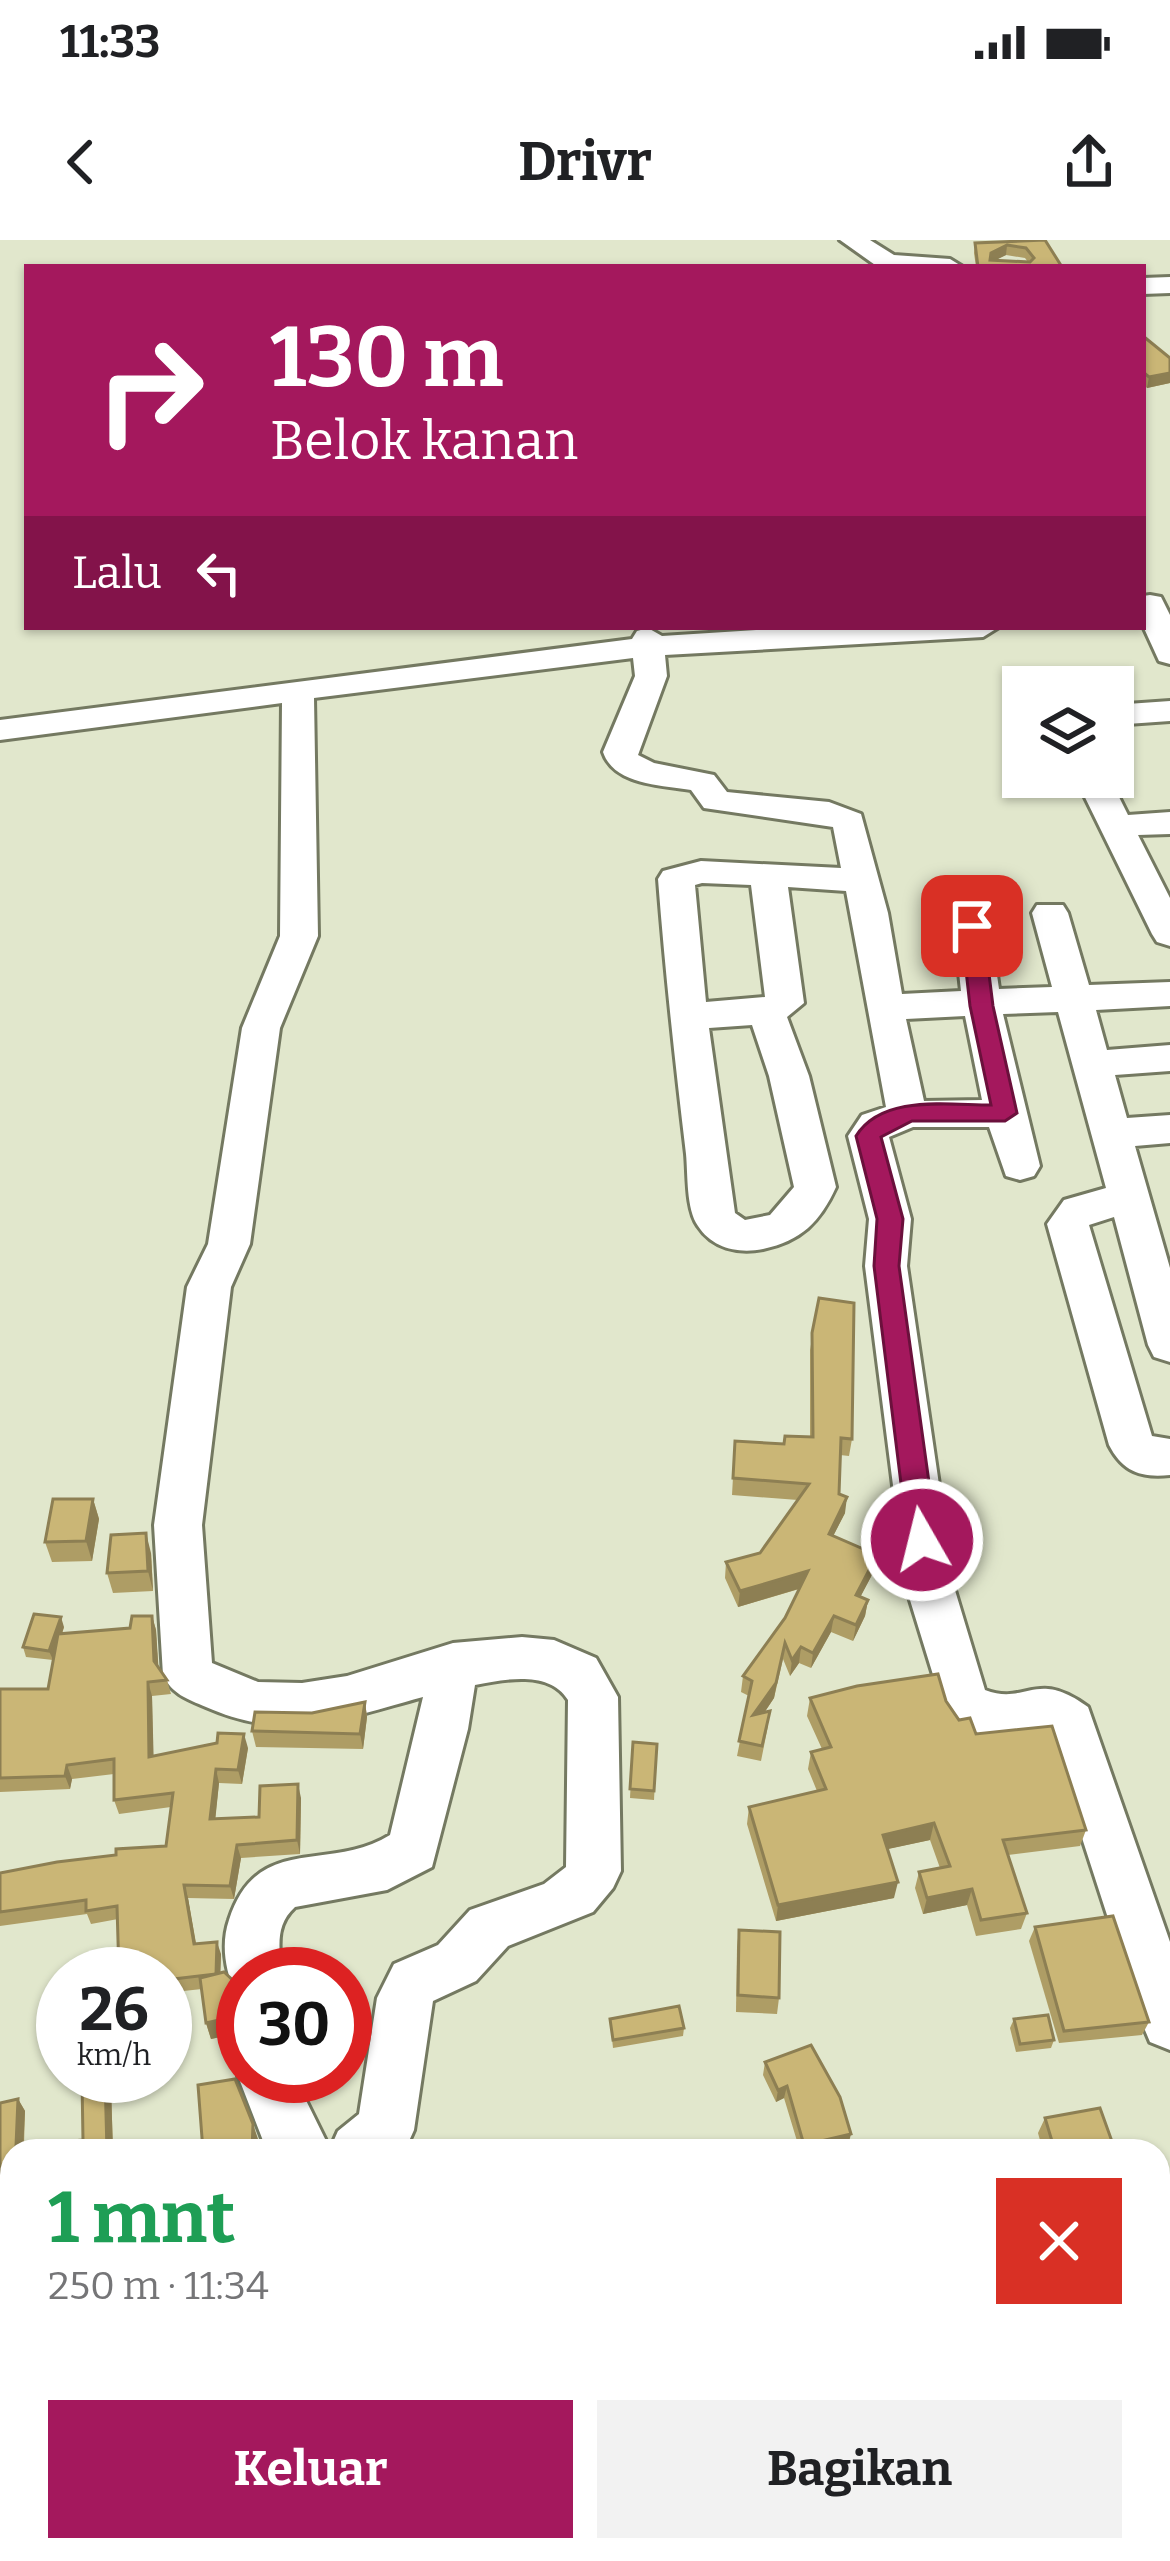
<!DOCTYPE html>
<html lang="id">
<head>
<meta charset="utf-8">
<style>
  body { margin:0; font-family:Bitter,serif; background:#f2f2f2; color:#202124; height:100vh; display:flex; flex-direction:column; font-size:45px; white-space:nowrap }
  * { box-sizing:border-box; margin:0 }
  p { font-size:39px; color:#757577 }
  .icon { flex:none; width:66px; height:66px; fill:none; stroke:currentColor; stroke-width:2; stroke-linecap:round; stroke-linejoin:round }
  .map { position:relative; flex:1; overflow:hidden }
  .drawer { position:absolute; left:0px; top:1899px; width:1170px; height:423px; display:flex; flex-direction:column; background:#fff; border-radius:36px 36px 0 0; box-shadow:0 3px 9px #0004 }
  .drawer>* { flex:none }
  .hud { position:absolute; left:24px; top:24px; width:1122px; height:366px; border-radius:0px; box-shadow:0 3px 9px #0004; background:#a4185d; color:#fff; overflow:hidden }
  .fabs { position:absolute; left:1002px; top:426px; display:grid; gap:24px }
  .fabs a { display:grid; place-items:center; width:132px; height:132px; border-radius:0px; background:#fff; box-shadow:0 3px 9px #0004; font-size:60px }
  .speed { position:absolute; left:36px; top:1707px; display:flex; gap:24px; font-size:60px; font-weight:700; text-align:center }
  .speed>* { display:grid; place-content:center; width:156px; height:156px; border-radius:50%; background:#fff; box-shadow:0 3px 9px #0004; line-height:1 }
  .speed small { font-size:30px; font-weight:400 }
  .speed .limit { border:18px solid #d22; background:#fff; color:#111 }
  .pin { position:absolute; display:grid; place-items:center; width:102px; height:102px; color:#fff; margin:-51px; border-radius:24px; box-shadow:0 6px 18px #0006 }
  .me { position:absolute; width:132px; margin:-66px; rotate:352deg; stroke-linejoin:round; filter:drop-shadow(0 0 9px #0008) }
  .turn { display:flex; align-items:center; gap:42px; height:252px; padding:0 48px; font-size:54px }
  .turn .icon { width:156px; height:156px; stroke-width:2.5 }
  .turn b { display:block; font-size:84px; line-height:102px }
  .then { display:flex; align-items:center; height:114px; padding:0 48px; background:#0003; gap:24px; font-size:45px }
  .round { display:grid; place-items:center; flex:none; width:126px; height:126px; border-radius:0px; background:#f2f2f2 }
  .overview { display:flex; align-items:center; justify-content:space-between; height:204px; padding:0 48px }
  h1 { font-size:72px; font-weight:700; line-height:90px; color:#1e9e55 }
  .button { display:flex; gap:24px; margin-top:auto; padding:24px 48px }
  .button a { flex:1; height:138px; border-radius:0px; background:#a4185d; color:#fff; font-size:48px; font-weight:700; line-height:138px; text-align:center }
  .button a+a { background:#f2f2f2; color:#202124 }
  .status { display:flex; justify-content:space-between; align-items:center; height:84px; padding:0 60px; background:#fff; direction:ltr }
  .status svg { height:33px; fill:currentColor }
  header { display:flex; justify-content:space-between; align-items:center; height:156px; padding:0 48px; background:#fff; font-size:54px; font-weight:700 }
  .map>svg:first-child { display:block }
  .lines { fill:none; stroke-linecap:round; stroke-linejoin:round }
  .minor-casing { stroke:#747961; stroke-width:6 }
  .minor { fill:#fff; fill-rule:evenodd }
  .wall { fill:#ae9d65; fill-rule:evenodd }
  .shaded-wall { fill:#8d7f53 }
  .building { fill:#cab676; stroke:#8d7f53; stroke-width:3; fill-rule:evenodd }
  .route { fill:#a4185d; stroke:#6b103c; stroke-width:3 }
</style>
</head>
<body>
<div class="status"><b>11:33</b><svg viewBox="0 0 49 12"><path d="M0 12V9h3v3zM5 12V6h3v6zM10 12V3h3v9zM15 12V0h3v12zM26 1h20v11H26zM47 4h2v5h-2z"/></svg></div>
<header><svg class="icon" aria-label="back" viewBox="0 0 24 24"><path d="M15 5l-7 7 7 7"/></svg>Drivr<svg class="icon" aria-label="share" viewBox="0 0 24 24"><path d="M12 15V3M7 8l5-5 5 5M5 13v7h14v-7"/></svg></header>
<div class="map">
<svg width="1170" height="2321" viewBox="0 0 1170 2321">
  <rect width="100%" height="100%" fill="#e1e7cc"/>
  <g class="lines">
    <g class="minor-casing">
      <g id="minor">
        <path d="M 840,0 L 870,0 L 894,15 L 950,19 L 963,27 L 878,27 Z"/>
        <path d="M 1170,37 L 1170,53 L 1143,54 L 1143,38 Z"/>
        <path d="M 1150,355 L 1161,357 L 1170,375 L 1170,424 L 1159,421 L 1143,386 L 1143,356 Z"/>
        <path d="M 805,387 L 999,387 L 983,397 L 665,415 L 667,436 L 638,515 L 654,523 L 714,535 L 727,552 L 829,562 L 861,574 L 888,673 L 902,754 L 961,751 L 954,686 L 959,678 L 985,678 L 990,686 L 999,749 L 1052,747 L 1032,673 L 1037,665 L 1063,665 L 1068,673 L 1089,745 L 1170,742 L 1170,766 L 1096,770 L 1107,810 L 1170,805 L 1170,831 L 1115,835 L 1127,878 L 1170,875 L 1170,903 L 1135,906 L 1170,1028 L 1170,1122 L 1154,1117 L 1148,1105 L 1114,977 L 1089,985 L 1152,1196 L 1170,1199 L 1170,1235 C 1141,1238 1123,1232 1109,1205 L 1047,984 L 1064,960 L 1106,948 L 1058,772 L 1003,774 L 1040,926 L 1034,936 L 1020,940 L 1006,936 L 989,887 L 913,887 L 889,897 L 911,979 L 907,1026 L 954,1347 L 985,1450 C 1027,1466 1035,1428 1088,1467 L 1170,1702 L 1170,1810 L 1150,1802 L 1142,1783 L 1049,1496 L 1042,1491 L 993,1497 L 964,1489 L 946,1477 L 906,1347 L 865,1026 L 869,979 L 848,896 L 862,875 L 886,867 L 846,651 L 788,647 L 804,763 L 787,777 L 809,836 L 836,947 C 820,982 801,1001 763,1009 C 738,1014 712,1008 698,986 C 686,969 688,935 686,914 C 675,822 665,731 658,639 L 663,631 L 701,621 L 841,628 L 833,587 L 704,568 L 691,550 C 661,545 614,545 603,512 L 635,436 L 633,418 L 314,458 L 318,696 L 280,788 L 250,1004 L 231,1047 L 202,1285 L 212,1423 L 258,1442 L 302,1443 L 347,1436 L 453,1403 L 522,1397 L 554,1400 L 596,1418 L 618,1457 L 621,1631 L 613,1648 L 593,1672 L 508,1706 L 476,1741 L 433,1761 L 414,1890 L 405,1910 L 267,1911 L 238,1836 L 243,1823 L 243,1836 L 294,1836 L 330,1909 L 338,1891 L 359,1874 L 377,1758 L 394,1724 L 438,1705 L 470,1670 L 544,1644 L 566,1627 L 568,1460 C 550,1430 504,1439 475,1445 L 468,1489 L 432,1627 L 387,1650 L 295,1667 C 274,1686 280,1708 281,1734 L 243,1734 L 243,1756 L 235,1752 C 225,1730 221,1703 229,1680 C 257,1592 329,1633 390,1595 L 423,1457 C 342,1479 288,1503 206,1467 C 187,1459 172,1454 163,1435 L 154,1285 L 187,1047 L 208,1004 L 242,788 L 280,696 L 282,463 L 0,500 L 0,480 L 632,399 L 637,391 L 648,388 L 662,396 ZM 702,643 L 751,645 L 765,757 L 706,762 L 695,645 ZM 965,776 L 982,860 L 924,861 L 906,779 ZM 752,785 L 769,836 L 794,947 L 770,975 L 745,980 L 735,973 L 709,788 Z"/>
        <path d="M 1170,461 L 1170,481 L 1113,485 L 1113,465 Z"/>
        <path d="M 1075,537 L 1109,537 L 1128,575 L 1170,572 L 1170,594 L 1138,595 L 1170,658 L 1170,706 L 1157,702 L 1152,694 Z"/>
        <path d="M 561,2310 L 625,2310 L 629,2321 L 565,2321 Z"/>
      </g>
    </g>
    <use href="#minor" class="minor"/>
  </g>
  <g class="wall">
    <path d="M 1045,0 L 1062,27 L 976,27 L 974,13 L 975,3 ZM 1006,15 L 1025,18 L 1028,22 L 995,20 Z"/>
    <path d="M 1143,96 L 1170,118 L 1170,143 L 1147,148 L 1143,144 Z"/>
    <path d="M 819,1058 L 852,1199 L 849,1216 L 840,1215 L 839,1254 L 845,1273 L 833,1296 L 874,1331 L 860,1357 L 868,1360 L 865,1376 L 853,1401 L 831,1392 L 811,1428 L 799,1423 L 790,1436 L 783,1419 L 774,1458 L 764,1473 L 768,1486 L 761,1521 L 737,1516 L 749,1456 L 741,1452 L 743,1436 L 785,1378 L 799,1349 L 738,1367 L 725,1338 L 726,1322 L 760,1313 L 798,1260 L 732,1255 L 735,1201 L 784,1204 L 810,1197 L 810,1110 Z"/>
    <path d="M 93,1259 L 99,1279 L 92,1321 L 52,1322 L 45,1302 Z"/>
    <path d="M 151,1313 L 153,1351 L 113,1353 L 107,1333 Z"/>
    <path d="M 152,1376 L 156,1390 L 158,1426 L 167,1440 L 171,1454 L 152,1456 L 153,1516 L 248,1508 L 242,1544 L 219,1543 L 215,1579 L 259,1577 L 301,1558 L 300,1614 L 241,1618 L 234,1659 L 188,1658 L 196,1703 L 221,1714 L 220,1733 L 242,1760 L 243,1792 L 211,1799 L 206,1783 L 202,1749 L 165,1753 L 165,1734 L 118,1679 L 91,1684 L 87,1674 L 0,1686 L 0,1633 L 166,1606 L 171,1567 L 119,1574 L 114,1560 L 114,1534 L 72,1539 L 70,1549 L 0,1552 L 0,1449 L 48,1449 L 53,1420 L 26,1417 L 23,1407 L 64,1387 L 62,1394 L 130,1388 Z"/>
    <path d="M 810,1458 L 946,1461 L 959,1480 L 1086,1590 L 1080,1606 L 1008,1615 L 1027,1673 L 1021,1689 L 976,1696 L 967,1665 L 923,1674 L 915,1648 L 919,1632 L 940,1628 L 930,1600 L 887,1609 L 894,1658 L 776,1681 L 747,1584 L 749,1567 L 817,1551 L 808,1529 L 811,1512 L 822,1509 L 807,1476 Z"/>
    <path d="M 365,1462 L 367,1477 L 363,1509 L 256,1507 L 252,1491 L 312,1473 Z"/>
    <path d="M 633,1502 L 657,1504 L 654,1560 L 630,1558 Z"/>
    <path d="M 1035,1687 L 1149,1782 L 1142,1795 L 1059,1803 L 1029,1701 Z"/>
    <path d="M 739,1690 L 779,1758 L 777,1774 L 736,1772 L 737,1707 Z"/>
    <path d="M 610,1779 L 684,1788 L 683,1796 L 613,1808 Z"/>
    <path d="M 1014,1779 L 1054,1800 L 1051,1808 L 1016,1812 L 1010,1788 Z"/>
    <path d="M 765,1822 L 848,1906 L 826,1911 L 800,1911 L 784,1858 L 776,1862 L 763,1835 Z"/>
    <path d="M 111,1848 L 113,1911 L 12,1911 L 12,2011 L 0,2009 L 0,1863 L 18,1859 L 25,1871 L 24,1905 L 83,1900 Z"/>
    <path d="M 1045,1878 L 1114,1907 L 1112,1911 L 1043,1911 L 1038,1893 Z"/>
    <path d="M 0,2098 L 12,2098 L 12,2165 L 0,2166 Z"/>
    <path d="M 1158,2151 L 1170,2179 L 1170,2321 L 1158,2288 Z"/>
    <path d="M 78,2310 L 126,2310 L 83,2315 Z"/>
  </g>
  <g class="shaded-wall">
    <path d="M 1007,5 L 1006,15 L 990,23 L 991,13 Z"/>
    <path d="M 1170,133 L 1170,143 L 1147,148 L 1149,137 Z"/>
    <path d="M 847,1257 L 845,1273 L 826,1310 L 829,1294 Z"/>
    <path d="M 93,1259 L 99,1279 L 92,1321 L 86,1301 Z"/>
    <path d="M 146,1293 L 151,1313 L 153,1351 L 148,1331 Z"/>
    <path d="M 877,1315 L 874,1331 L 853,1371 L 856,1355 Z"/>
    <path d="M 808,1331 L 805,1347 L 738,1367 L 740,1351 Z"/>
    <path d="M 868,1360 L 865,1376 L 853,1401 L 856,1385 Z"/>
    <path d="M 152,1376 L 156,1390 L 159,1435 L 154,1421 Z"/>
    <path d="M 834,1376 L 831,1392 L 811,1428 L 813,1413 Z"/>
    <path d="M 61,1377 L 64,1387 L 53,1420 L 49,1411 Z"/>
    <path d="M 785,1403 L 774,1458 L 752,1491 L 753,1475 Z"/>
    <path d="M 801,1407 L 799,1423 L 790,1436 L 792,1420 Z"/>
    <path d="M 148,1442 L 152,1456 L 154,1531 L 149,1517 Z"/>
    <path d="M 365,1462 L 367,1477 L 363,1509 L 360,1494 Z"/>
    <path d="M 244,1494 L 248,1508 L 242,1544 L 238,1530 Z"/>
    <path d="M 67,1525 L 72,1539 L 70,1549 L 65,1536 Z"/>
    <path d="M 216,1529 L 219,1543 L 214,1592 L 210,1579 Z"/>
    <path d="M 298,1544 L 301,1558 L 300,1614 L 297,1600 Z"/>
    <path d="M 934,1583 L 930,1600 L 879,1611 L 883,1595 Z"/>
    <path d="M 237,1605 L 241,1618 L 234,1659 L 230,1646 Z"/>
    <path d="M 898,1642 L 894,1658 L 776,1681 L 778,1665 Z"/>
    <path d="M 184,1645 L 188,1658 L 198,1716 L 194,1704 Z"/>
    <path d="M 972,1649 L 967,1665 L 923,1674 L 927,1658 Z"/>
    <path d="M 217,1702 L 221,1714 L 220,1747 L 216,1734 Z"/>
    <path d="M 237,1744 L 243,1767 L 243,1792 L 211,1799 L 206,1783 Z"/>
    <path d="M 105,1836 L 111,1848 L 113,1911 L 107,1911 Z"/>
    <path d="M 787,1846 L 784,1858 L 776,1862 L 778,1850 Z"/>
    <path d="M 18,1859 L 25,1871 L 23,1911 L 16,1906 Z"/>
    <path d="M 253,1884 L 258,1899 L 258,1911 L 252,1911 Z"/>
    <path d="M 851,1894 L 848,1906 L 826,1911 L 803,1911 L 804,1905 Z"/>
    <path d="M 0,2257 L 5,2262 L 4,2297 L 0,2292 Z"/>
    <path d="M 462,2310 L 502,2310 L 502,2313 L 471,2321 L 422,2321 Z"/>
  </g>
  <g class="building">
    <path d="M 1045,0 L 1062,27 L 978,27 L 975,3 ZM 1007,5 L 1026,8 L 1034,18 L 1030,22 L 990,20 L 991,13 Z"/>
    <path d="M 1143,96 L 1170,118 L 1170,133 L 1149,137 L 1143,132 Z"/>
    <path d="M 819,1058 L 854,1063 L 852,1199 L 841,1198 L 839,1254 L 847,1257 L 829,1294 L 877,1315 L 856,1355 L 868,1360 L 856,1385 L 834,1376 L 813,1413 L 801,1407 L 792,1420 L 785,1403 L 776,1443 L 753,1475 L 770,1471 L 762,1506 L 739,1501 L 752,1441 L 743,1436 L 785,1378 L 808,1331 L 740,1351 L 726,1322 L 760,1313 L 809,1244 L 733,1238 L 735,1201 L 784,1204 L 785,1196 L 813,1197 L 812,1093 Z"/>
    <path d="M 53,1259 L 93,1259 L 86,1301 L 45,1302 Z"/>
    <path d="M 146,1293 L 148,1331 L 107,1333 L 111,1295 Z"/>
    <path d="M 34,1374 L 61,1377 L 49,1411 L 23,1407 Z"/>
    <path d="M 132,1376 L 152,1376 L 154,1421 L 167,1440 L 148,1442 L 149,1517 L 217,1503 L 218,1493 L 244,1494 L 238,1530 L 216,1529 L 210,1579 L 259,1577 L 260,1546 L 298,1544 L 297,1600 L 237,1605 L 230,1646 L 184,1645 L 194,1704 L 217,1702 L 216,1734 L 165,1740 L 165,1734 L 119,1734 L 117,1666 L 86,1671 L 86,1660 L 0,1672 L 0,1633 L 57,1622 L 116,1615 L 116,1609 L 166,1606 L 173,1553 L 114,1560 L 114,1519 L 67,1525 L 65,1536 L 0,1538 L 0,1449 L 48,1449 L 58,1394 L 130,1388 Z"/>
    <path d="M 938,1434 L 946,1461 L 959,1480 L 970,1478 L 976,1494 L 1052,1486 L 1086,1590 L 1003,1600 L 1027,1673 L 981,1680 L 972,1649 L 927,1658 L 919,1632 L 950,1626 L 934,1583 L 883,1595 L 898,1642 L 778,1665 L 749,1567 L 826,1549 L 811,1512 L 831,1507 L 810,1458 L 857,1446 Z"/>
    <path d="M 365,1462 L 360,1494 L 252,1491 L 255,1472 L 312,1473 Z"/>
    <path d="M 633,1502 L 657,1504 L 654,1551 L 630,1549 Z"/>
    <path d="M 1113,1676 L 1149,1782 L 1064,1791 L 1035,1687 Z"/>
    <path d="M 739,1690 L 780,1692 L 779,1758 L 738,1755 Z"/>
    <path d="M 224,1732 L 237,1744 L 241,1775 L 206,1783 L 200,1738 Z"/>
    <path d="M 679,1766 L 684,1788 L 613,1800 L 610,1779 Z"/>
    <path d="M 1048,1775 L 1054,1800 L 1020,1804 L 1014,1779 Z"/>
    <path d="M 811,1805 L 840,1857 L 851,1894 L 804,1905 L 787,1846 L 778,1850 L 765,1822 Z"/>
    <path d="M 105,1836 L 107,1911 L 12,1911 L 12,2001 L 0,1999 L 0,1863 L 18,1859 L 16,1906 L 83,1900 L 82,1840 Z"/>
    <path d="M 235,1839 L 253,1884 L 252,1911 L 203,1911 L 198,1845 Z"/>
    <path d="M 1100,1868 L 1114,1907 L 1094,1911 L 1055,1911 L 1045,1878 Z"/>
    <rect x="0" y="2098" width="12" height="61"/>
    <path d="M 1158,2151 L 1170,2179 L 1170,2286 L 1158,2253 Z"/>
    <path d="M 171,2310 L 269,2312 L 269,2310 L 462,2310 L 422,2321 L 170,2321 Z"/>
    <path d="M 502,2310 L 561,2310 L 562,2312 L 576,2313 L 577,2321 L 504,2321 Z"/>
    <path d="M 903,2310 L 1013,2310 L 1016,2321 L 864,2321 Z"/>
  </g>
  <path class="route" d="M 972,679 L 983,686 L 993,766 L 1017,873 L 1005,881 L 912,881 L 881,897 L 903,979 L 899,1026 L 937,1300 L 933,1309 L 912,1309 L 908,1300 L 874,1026 L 877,979 L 856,896 C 882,854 948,865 991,865 L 970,766 L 961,686 Z"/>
</svg>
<div class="fabs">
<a><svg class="icon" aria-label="layers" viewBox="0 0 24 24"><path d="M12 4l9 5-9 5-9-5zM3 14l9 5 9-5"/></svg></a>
</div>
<div class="speed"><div>26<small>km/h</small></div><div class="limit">30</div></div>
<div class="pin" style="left:972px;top:686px;background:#d93025"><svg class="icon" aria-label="arrive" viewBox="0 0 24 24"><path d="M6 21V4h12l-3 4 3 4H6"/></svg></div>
<svg class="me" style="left:922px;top:1300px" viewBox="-20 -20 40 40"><circle r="17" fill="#a4185d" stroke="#fff" stroke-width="3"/><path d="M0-11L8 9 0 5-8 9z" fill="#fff"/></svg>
<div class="hud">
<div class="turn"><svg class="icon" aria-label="right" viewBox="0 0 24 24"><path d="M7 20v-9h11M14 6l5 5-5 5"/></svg><div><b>130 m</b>Belok kanan</div></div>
<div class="then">Lalu<svg class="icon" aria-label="left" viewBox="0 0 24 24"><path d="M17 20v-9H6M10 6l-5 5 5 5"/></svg></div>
</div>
<section class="drawer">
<div class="overview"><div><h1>1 mnt</h1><p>250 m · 11:34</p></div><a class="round" style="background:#d93025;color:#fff"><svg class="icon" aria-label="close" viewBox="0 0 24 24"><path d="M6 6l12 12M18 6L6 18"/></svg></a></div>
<div class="button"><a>Keluar</a><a>Bagikan</a></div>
</section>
</div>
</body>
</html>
